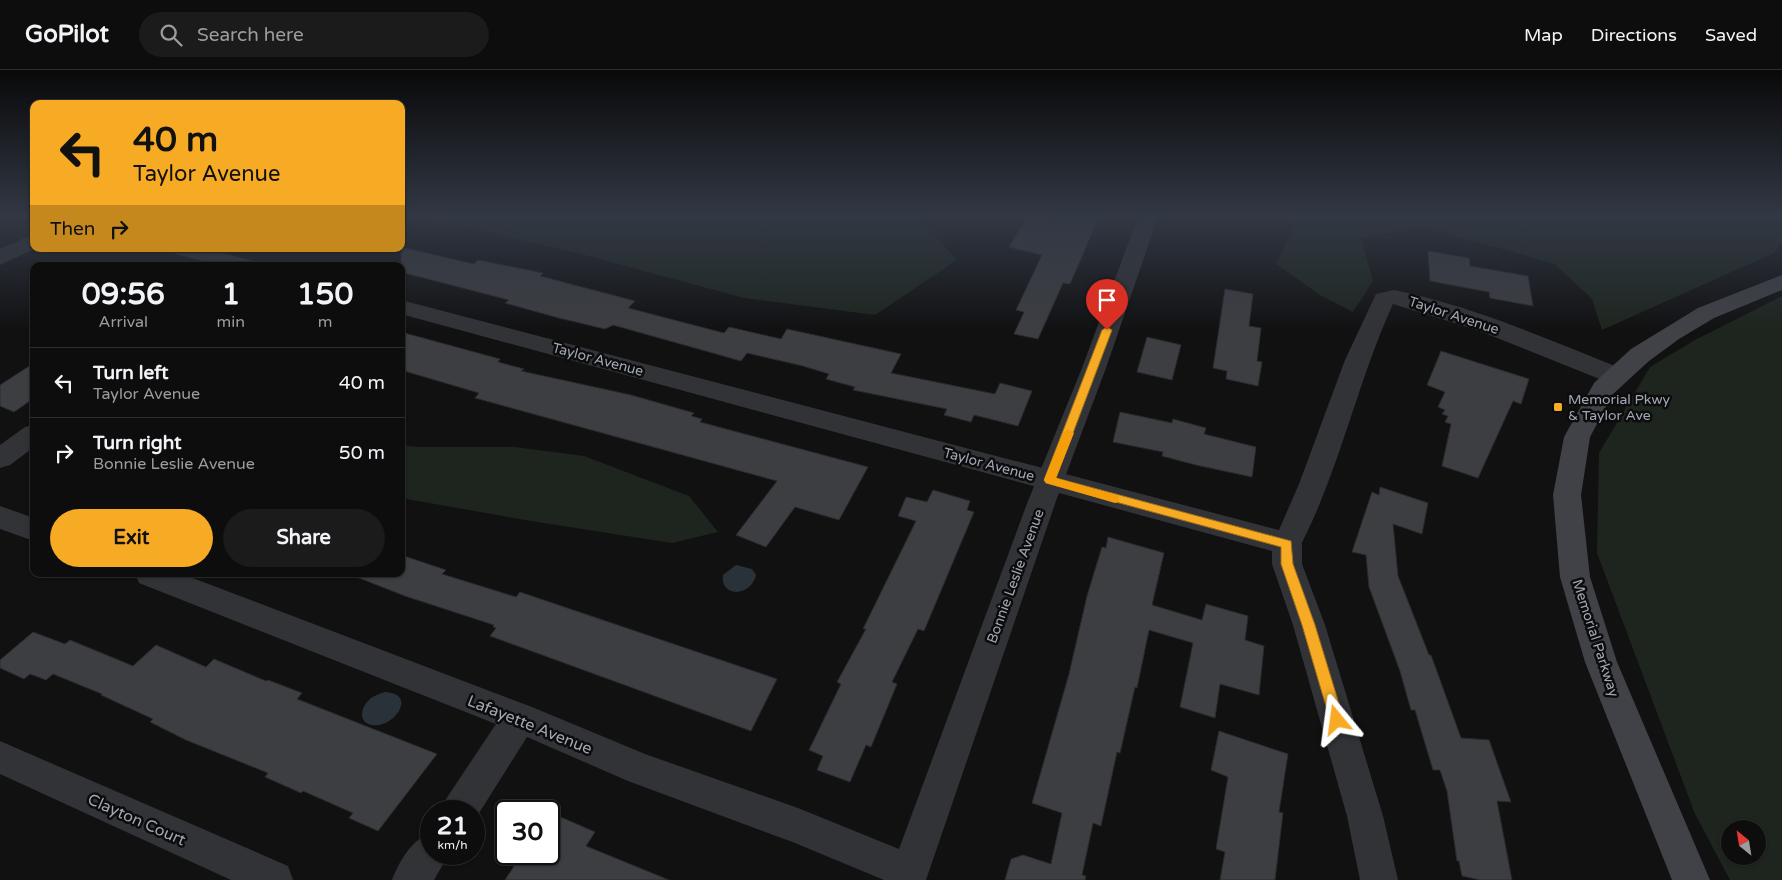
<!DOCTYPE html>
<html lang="en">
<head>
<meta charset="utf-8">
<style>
  body { margin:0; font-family:"Varela Round",sans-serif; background:#1b1b1c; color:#f1f3f6; height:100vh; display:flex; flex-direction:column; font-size:19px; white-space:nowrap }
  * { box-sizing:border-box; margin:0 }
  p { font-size:16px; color:#9a9c9e }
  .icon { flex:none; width:28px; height:28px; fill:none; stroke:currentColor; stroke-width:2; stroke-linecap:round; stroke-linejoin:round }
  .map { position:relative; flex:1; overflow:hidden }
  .details { position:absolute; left:30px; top:192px; width:375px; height:315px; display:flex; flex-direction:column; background:#0d0d0e; border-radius:10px; box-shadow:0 1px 4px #0004,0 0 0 1px #2d2d2e }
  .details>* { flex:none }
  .top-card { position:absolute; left:30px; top:30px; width:375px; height:152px; border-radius:10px; box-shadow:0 1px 4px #0004,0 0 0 1px #2d2d2e; background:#f7ab24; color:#111; overflow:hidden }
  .needle { width:32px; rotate:330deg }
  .tools { position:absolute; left:1721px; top:750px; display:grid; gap:10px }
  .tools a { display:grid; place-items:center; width:45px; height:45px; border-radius:50%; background:#0d0d0e; box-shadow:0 1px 4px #0004,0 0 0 1px #2d2d2e; font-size:25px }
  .speed { position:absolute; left:420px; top:730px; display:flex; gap:10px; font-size:25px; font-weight:700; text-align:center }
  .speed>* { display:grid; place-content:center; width:65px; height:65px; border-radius:50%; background:#0d0d0e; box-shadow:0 1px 4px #0004,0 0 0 1px #2d2d2e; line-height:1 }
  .speed small { font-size:12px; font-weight:400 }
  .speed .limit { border:2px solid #111; border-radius:8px; background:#fff; color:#111 }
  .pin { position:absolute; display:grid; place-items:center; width:42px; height:42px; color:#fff; margin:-51px -21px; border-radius:50% 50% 50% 0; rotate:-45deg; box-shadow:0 0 5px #0007 }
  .pin .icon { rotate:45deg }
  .me { position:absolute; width:55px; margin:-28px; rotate:344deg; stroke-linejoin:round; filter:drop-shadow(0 0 4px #0008) }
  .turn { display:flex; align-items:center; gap:18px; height:105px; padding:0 20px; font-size:22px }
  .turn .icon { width:65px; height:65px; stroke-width:2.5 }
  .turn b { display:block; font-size:35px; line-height:42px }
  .then { display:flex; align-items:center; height:48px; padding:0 20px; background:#0003; gap:10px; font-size:19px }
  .eta { display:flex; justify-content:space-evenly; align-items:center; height:85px; text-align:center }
  .eta b { font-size:30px; font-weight:700; line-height:35px }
  .primary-button { display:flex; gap:10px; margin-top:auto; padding:10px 20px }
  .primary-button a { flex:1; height:58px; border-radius:30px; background:#f7ab24; color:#111; font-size:20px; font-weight:700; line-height:58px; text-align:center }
  .primary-button a+a { background:#1b1b1c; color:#f1f3f6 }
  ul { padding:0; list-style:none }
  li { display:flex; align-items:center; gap:15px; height:70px; padding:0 20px; border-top:1px solid #2d2d2e }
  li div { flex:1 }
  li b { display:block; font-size:19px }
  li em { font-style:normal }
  header { display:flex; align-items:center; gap:30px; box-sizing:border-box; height:70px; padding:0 25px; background:#0d0d0e; border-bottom:1px solid #2d2d2e }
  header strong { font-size:24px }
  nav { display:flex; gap:28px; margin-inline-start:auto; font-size:18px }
  .search { width:350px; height:45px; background:#1b1b1c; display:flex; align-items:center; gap:12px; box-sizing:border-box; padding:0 18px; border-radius:28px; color:#9a9c9e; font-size:19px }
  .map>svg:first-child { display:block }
  .green { fill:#1d251e; fill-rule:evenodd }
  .water { fill:#293238 }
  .building { fill:#3d3e42; stroke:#2b2b2e }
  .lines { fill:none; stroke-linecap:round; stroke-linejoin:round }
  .minor { fill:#323337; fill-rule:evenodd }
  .tertiary { fill:#323337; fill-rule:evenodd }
  .secondary { fill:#404247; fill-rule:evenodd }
  .route { fill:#f7ab24; stroke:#a16f17 }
  .slow { fill:#f59e0b }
  .poi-dot { fill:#f7ab24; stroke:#0c0c0d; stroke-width:2 }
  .labels { text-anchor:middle; stroke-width:5; stroke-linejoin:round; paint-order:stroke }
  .street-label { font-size:14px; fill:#a1a7b4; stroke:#0c0c0d }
  .poi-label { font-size:14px; fill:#a1a7b4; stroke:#0c0c0d; text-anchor:start }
  .near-street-label { font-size:16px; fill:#a1a7b4; stroke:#0c0c0d }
</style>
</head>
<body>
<header>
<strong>GoPilot</strong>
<div class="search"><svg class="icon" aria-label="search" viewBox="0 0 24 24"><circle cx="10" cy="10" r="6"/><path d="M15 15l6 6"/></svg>Search here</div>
<nav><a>Map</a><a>Directions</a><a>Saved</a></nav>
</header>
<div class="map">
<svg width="1782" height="810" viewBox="0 0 1782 810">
  <rect width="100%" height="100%" fill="#111112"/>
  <g class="green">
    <path d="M 423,147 L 919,147 L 957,190 L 875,245 L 744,228 L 581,184 Z"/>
    <path d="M 1291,147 L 1782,147 L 1782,172 L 1774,183 L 1602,260 L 1592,229 L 1555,194 L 1423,157 L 1361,168 L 1373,211 L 1353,242 L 1320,225 L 1276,194 L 1294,155 Z"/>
    <path d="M 1782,226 L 1782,810 L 1730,810 L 1695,744 L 1597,483 L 1599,383 L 1650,297 L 1695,270 ZM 1730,759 L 1758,759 L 1758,786 L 1730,786 Z"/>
    <path d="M 401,375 L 418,377 L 515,377 L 584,386 L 689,426 L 718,462 L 672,473 L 531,451 L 401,428 Z"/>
  </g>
  <g class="water">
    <path d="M 736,495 L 752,499 L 756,505 C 751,527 720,528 723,505 Z"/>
    <path d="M 385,622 C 419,624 393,659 372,655 C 359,653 360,639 368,631 C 372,626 379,624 385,622 Z"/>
  </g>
  <g class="building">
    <path d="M 1027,147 L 1056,151 L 1058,147 L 1099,147 L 1070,214 L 1063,213 L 1038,269 L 1014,264 L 1024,242 L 1016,240 L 1042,185 L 1009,177 Z"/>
    <path d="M 401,177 L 474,194 L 478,190 L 543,203 L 540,206 L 635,231 L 628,238 L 724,263 L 729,257 L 781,269 L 787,259 L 901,284 L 891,303 L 995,324 L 1000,313 L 1032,321 L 1018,356 L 974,345 L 971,352 L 944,345 L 947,339 L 853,320 L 855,317 L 826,309 L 829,304 L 803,296 L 747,283 L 741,291 L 613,255 L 605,259 L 559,248 L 505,233 L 509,230 L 401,202 Z"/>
    <path d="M 1428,181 L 1469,188 L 1470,196 L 1528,206 L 1533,236 L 1490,228 L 1489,222 L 1430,211 Z"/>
    <path d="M 1225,219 L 1253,224 L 1249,256 L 1261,258 L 1257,291 L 1262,292 L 1258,316 L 1226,309 L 1227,301 L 1213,298 Z"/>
    <path d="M 401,262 L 500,289 L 498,292 L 524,299 L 521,301 L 631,325 L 694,343 L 691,346 L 702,349 L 700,352 L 868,397 L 839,450 L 795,437 L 766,477 L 736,465 L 777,411 L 475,328 L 479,323 L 401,300 Z"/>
    <path d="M 1147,267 L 1181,275 L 1172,310 L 1137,302 Z"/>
    <path d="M 1441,281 L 1529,309 L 1521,334 L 1513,331 L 1478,408 L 1442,396 L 1451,354 L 1445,352 L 1448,346 L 1442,344 L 1445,340 L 1438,337 L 1445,322 L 1427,315 Z"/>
    <path d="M 34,293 L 34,328 L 14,342 L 0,336 L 0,315 Z"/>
    <path d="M 1120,342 L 1172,353 L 1173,349 L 1206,358 L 1204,364 L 1256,377 L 1252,407 L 1196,395 L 1162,386 L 1163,382 L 1113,372 Z"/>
    <path d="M 1380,417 L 1428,433 L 1422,464 L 1393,454 L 1398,506 L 1429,585 L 1431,585 L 1461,668 L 1489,670 L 1511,732 L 1497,731 L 1512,810 L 1480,810 L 1462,806 L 1459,791 L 1457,791 L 1447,721 L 1440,700 L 1433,700 L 1415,640 L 1411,640 L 1400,601 L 1369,517 L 1366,485 L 1352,482 L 1372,422 L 1379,425 Z"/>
    <path d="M 933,420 L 970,431 L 967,440 L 974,442 L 924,561 L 918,559 L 892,612 L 897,614 L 871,677 L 866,675 L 850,712 L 817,700 L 823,686 L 809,680 L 841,614 L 837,612 L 866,559 L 863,559 L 916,451 L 898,446 L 906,427 L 927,432 Z"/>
    <path d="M 1108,467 L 1164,483 L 1152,535 L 1202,550 L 1206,534 L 1248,546 L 1245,570 L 1264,576 L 1259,625 L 1220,614 L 1215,648 L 1180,637 L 1193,573 L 1149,560 L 1137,618 L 1135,617 L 1120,683 L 1117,682 L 1101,756 L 1093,753 L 1082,805 L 1086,806 L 1085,810 L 1005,810 L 1011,789 L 1023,785 L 1051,794 L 1062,743 L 1032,733 L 1069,604 L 1087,526 L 1102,477 L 1106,478 Z"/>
    <path d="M 401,485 L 446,500 L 442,504 L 516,527 L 520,522 L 777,609 L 751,661 L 490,566 L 496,558 L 493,557 L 494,555 L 405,526 L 354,506 L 354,504 L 401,504 Z"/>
    <path d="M 33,562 L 65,574 L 70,570 L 133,596 L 156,575 L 206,597 L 214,589 L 266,611 L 268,610 L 302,623 L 297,629 L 437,684 L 378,761 L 349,748 L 353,743 L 303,721 L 301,723 L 265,707 L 268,703 L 186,670 L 150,652 L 153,649 L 101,625 L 102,624 L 53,604 L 46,610 L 30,604 L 24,609 L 0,598 L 0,590 Z"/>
    <path d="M 1219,661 L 1288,684 L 1279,742 L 1283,743 L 1275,810 L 1220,810 L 1225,782 L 1216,779 L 1228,707 L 1211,700 Z"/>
    <path d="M 549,742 L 595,762 L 586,776 L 669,810 L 505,810 L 522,784 L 549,784 Z"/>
  </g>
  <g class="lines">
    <g class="minor">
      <path d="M 1138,147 L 1158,147 L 1106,298 L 1056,431 L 926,810 L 884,810 L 795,773 L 628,711 L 527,667 L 474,751 L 474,741 L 441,741 L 446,729 L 496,654 L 139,513 L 135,504 L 182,504 L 532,637 L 645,684 L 798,738 L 899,779 L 1028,431 L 1082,298 Z"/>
      <path d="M 34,164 L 34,179 L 0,195 L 0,179 Z"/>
      <path d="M 34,355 L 34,377 L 10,395 L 0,398 L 0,375 L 25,357 Z"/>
      <path d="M 0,436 L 34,448 L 34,471 L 0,459 Z"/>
      <path d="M 1287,463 L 1297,466 L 1302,474 L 1302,494 L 1325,555 L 1383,746 L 1398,810 L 1360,810 L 1347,746 L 1293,555 L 1272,494 L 1272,474 L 1277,466 Z"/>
      <path d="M 0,671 L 288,796 L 293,810 L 231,810 L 0,704 Z"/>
      <path d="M 431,762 L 431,784 L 449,784 L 434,810 L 392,810 C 400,790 411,771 431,762 Z"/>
    </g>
    <g class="tertiary">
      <path d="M 172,179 L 207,179 L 254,191 L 257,196 L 222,196 L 175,184 Z"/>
      <path d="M 1394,220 C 1473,236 1550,270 1625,300 L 1628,306 L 1625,312 L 1616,314 L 1607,312 L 1477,260 L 1393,234 C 1356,315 1339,404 1297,482 L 1287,485 L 401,244 L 401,230 L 1279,460 L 1299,414 L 1345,290 L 1376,224 Z"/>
    </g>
    <path class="secondary" d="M 1782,205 L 1782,220 L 1714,248 L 1679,269 L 1649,291 L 1613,324 L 1590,367 L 1581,425 L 1590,507 L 1617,592 L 1710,810 L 1672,810 L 1585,592 L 1560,507 L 1553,425 L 1564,367 L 1594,313 L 1631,279 L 1698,238 Z"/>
  </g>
  <linearGradient id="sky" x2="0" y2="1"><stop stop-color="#09090a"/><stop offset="0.56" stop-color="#323844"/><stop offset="1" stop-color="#323844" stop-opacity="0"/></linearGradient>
  <rect width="1782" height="261" fill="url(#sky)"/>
  <path class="route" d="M 1107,257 L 1112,260 L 1056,408 L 1291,471 L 1293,494 L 1315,555 L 1344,650 L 1342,655 L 1337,657 L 1332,655 L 1330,650 L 1302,555 L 1281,494 L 1281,477 L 1046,413 L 1044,410 L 1102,260 Z"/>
  <path class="slow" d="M 1068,359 L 1074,363 L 1056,408 L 1119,426 L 1119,432 L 1115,433 L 1046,413 L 1044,410 L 1063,363 Z"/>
  <rect class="poi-dot" x="1553" y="332" width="10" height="10" rx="2.5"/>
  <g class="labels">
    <g class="street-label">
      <text transform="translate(1454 245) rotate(18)" y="5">Taylor Avenue</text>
      <text transform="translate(598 289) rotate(15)" y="5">Taylor Avenue</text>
      <text transform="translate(989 394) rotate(15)" y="5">Taylor Avenue</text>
      <text transform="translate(1015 506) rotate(-70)" y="5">Bonnie Leslie Avenue</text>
      <text transform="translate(1596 568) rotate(72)" y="5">Memorial Parkway</text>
    </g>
    <g class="poi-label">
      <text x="1568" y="334">Memorial Pkwy<tspan x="1568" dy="16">&amp; Taylor Ave</tspan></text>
    </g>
    <g class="near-street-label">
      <text transform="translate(530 654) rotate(22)" y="6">Lafayette Avenue</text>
      <text transform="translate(137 749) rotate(24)" y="6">Clayton Court</text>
    </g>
  </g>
</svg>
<div class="tools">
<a><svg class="needle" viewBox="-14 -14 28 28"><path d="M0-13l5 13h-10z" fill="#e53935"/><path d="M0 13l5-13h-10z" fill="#9a9c9e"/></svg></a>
</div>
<div class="speed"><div>21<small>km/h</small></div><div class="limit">30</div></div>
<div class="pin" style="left:1107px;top:260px;background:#d93025"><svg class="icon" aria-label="arrive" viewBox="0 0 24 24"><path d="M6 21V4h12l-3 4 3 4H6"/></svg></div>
<svg class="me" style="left:1337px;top:650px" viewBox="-20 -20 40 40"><path d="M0-17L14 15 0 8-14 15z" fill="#f7ab24" stroke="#fff" stroke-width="4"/></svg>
<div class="top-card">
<div class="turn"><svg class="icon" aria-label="left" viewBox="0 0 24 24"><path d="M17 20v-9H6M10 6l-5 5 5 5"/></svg><div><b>40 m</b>Taylor Avenue</div></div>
<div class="then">Then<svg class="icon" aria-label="right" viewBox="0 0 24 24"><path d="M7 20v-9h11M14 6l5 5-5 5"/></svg></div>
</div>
<section class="details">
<div class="eta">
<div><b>09:56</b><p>Arrival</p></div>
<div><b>1</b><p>min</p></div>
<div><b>150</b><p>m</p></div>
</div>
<ul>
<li><svg class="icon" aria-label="left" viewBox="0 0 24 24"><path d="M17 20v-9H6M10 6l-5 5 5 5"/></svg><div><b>Turn left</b><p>Taylor Avenue</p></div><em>40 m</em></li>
<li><svg class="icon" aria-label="right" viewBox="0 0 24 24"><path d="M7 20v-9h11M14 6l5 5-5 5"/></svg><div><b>Turn right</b><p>Bonnie Leslie Avenue</p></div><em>50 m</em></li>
</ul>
<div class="primary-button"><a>Exit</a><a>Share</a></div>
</section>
</div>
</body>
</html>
